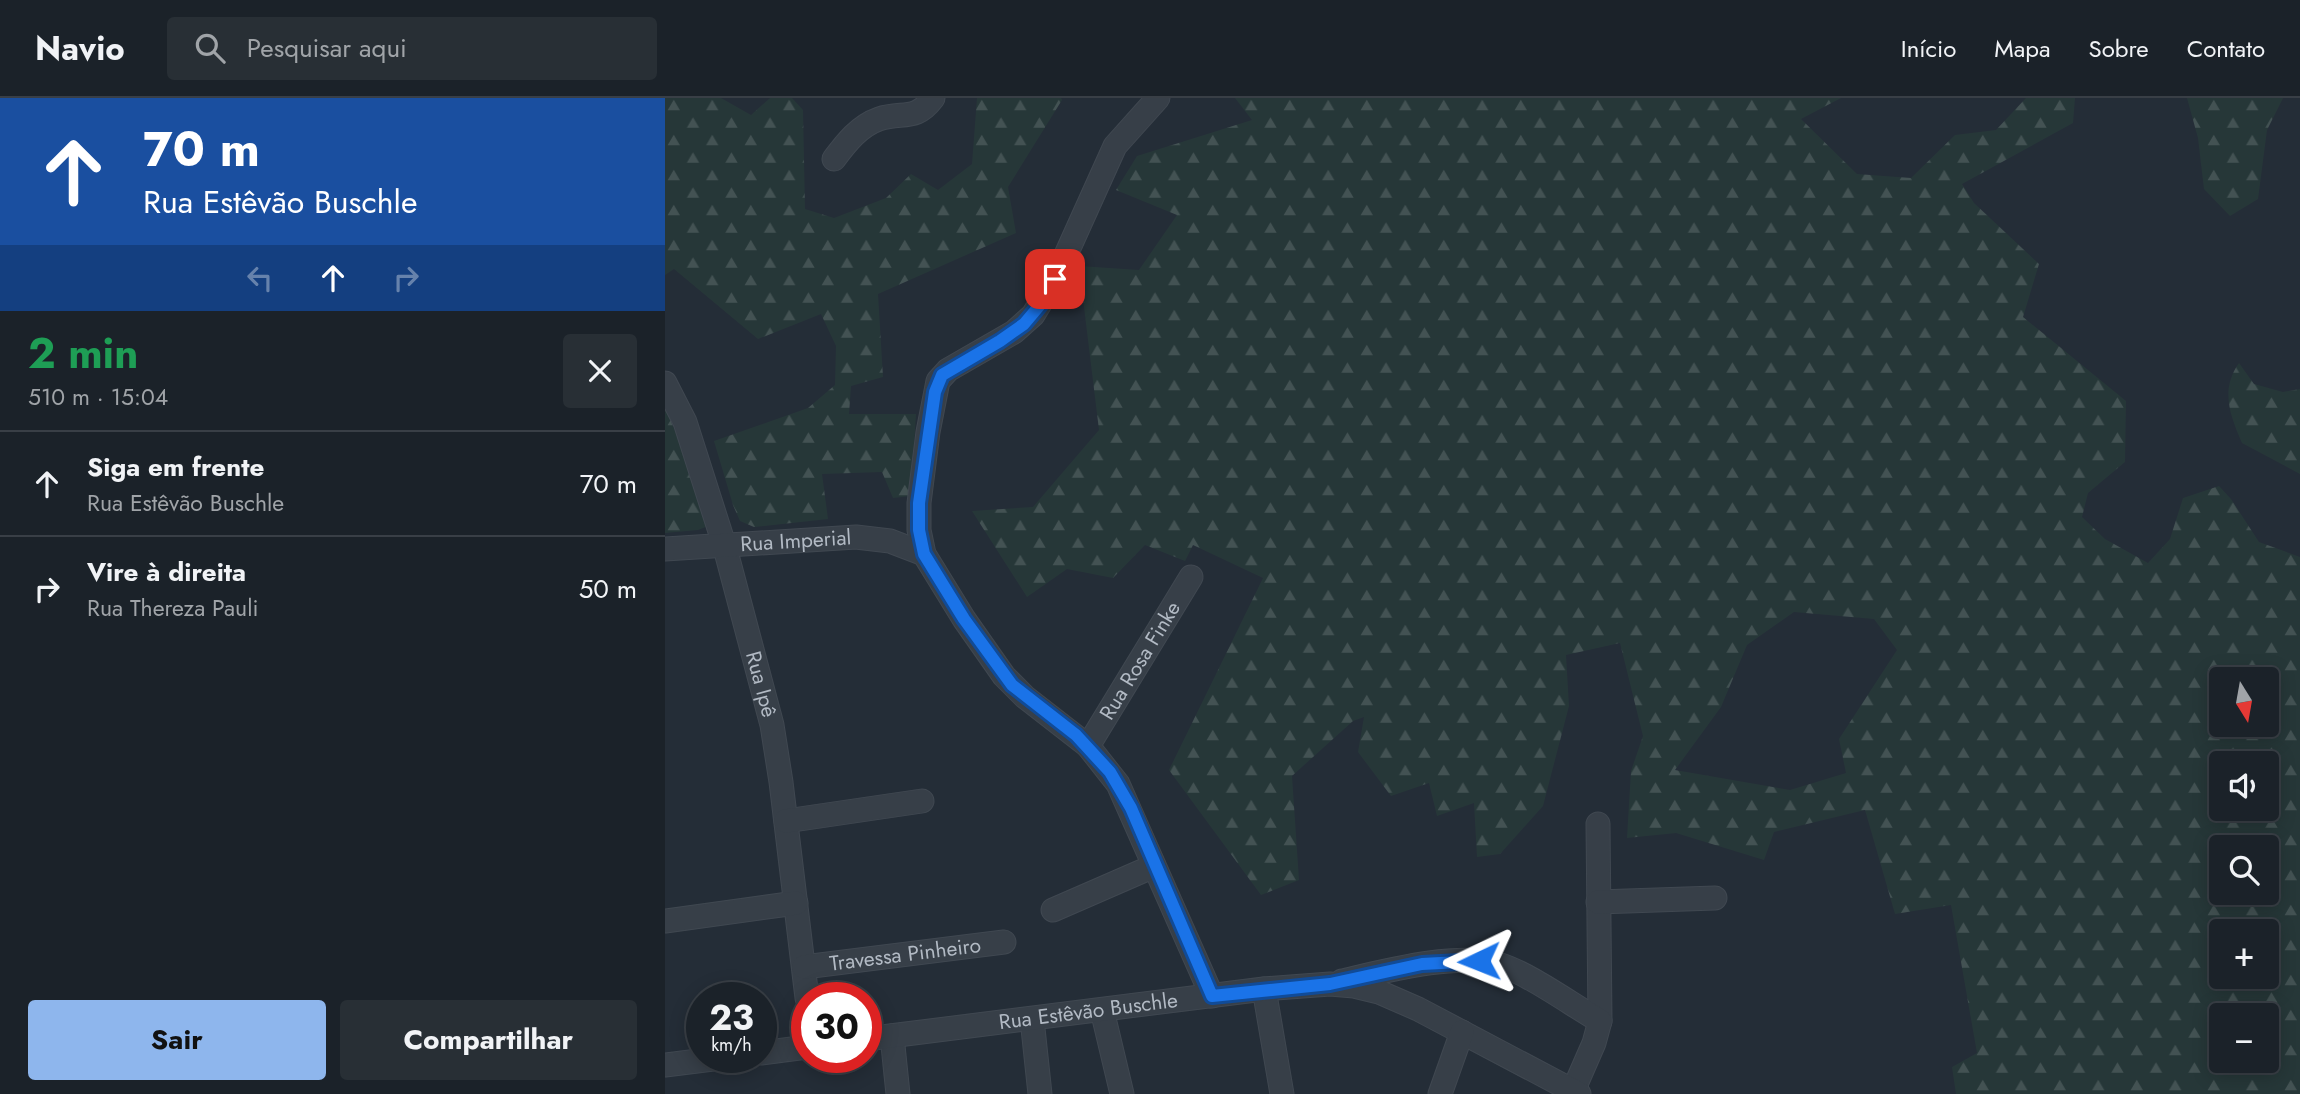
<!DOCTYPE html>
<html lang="pt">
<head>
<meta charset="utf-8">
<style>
  body { margin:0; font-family:Jost,sans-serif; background:#282f35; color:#f1f3f6; height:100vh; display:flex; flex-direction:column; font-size:26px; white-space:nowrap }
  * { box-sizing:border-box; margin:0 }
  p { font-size:23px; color:#a0a4a8 }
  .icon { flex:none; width:38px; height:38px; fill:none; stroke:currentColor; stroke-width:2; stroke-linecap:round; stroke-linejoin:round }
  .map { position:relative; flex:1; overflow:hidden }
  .details { display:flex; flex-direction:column; background:#1b2229; width:665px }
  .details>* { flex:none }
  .hud { background:#1a4fa0; color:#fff; overflow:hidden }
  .needle { width:46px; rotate:169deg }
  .tools { position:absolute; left:1544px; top:569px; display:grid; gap:14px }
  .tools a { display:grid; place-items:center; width:70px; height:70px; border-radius:7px; background:#1b2229; box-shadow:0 4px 18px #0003,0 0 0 2px #393f46; font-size:35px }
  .speed { position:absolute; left:21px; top:884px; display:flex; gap:14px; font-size:35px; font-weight:700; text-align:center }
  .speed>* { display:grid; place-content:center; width:91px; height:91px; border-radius:50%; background:#1b2229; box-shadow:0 4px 18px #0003,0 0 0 2px #393f46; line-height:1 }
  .speed small { font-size:18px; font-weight:400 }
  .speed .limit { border:10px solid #d22; background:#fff; color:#111 }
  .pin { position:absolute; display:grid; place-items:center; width:60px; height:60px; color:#fff; margin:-30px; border-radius:14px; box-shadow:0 4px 10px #0006 }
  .me { position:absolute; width:77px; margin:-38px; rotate:268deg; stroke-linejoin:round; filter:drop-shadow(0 0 5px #0008) }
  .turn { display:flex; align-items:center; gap:24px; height:147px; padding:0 28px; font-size:32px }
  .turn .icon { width:91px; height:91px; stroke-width:2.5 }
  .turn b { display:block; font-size:49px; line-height:60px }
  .lanes { display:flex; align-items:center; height:66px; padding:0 28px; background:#0003; justify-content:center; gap:35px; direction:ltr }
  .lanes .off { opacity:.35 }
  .round { display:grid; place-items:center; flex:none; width:74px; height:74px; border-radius:7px; background:#282f35 }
  .overview { display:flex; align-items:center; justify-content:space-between; height:119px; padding:0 28px }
  h1 { font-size:42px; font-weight:700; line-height:52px; color:#1e9e55 }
  .primary-button { display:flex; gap:14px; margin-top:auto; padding:14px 28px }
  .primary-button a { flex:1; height:80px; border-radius:7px; background:#8eb6ed; color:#111; font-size:28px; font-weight:700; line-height:80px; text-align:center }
  .primary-button a+a { background:#282f35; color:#f1f3f6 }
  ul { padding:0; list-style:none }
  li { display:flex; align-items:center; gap:21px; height:105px; padding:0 28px; border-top:2px solid #393f46 }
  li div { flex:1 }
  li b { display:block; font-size:26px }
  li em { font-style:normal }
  header { display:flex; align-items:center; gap:42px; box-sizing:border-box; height:98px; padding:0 35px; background:#1b2229; border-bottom:2px solid #393f46 }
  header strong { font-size:33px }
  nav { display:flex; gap:38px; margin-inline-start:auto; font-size:24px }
  .search { width:490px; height:63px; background:#282f35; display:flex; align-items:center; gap:18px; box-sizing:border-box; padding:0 24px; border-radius:7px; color:#a0a4a8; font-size:26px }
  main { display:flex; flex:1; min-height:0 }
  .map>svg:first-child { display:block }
  .forest { fill:url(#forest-firs); fill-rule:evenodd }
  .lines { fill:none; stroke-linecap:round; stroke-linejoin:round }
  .minor-casing { stroke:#404851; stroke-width:25 }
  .minor { stroke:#373f48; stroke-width:23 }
  .route-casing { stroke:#114b97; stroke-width:18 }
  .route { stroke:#1a73e8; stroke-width:12 }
  .labels { text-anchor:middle; stroke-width:7; stroke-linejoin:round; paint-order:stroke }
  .street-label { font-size:21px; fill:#b2bac4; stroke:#1c242d }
</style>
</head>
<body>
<header>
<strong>Navio</strong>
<div class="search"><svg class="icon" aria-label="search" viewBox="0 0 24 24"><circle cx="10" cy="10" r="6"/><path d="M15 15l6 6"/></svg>Pesquisar aqui</div>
<nav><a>Início</a><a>Mapa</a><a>Sobre</a><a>Contato</a></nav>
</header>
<main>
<section class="details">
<div class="hud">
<div class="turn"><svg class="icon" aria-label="ahead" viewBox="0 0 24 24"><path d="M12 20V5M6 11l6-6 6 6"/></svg><div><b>70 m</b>Rua Estêvão Buschle</div></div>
<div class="lanes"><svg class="icon off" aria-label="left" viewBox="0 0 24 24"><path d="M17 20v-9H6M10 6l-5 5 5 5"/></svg><svg class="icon" aria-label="ahead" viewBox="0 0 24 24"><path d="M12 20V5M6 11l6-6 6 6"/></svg><svg class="icon off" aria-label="right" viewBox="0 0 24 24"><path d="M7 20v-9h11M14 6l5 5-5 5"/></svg></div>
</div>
<div class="overview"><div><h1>2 min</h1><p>510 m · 15:04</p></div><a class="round"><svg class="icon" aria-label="close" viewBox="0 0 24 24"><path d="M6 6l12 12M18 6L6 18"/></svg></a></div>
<ul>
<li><svg class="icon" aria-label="ahead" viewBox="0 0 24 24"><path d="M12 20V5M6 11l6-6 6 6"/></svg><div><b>Siga em frente</b><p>Rua Estêvão Buschle</p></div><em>70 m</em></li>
<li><svg class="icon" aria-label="right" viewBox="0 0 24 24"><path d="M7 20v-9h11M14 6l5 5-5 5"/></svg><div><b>Vire à direita</b><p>Rua Thereza Pauli</p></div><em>50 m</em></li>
</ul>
<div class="primary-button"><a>Sair</a><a>Compartilhar</a></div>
</section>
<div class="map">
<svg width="1635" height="996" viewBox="0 0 1635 996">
  <defs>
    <pattern id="forest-firs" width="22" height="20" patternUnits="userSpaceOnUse" patternTransform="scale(1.75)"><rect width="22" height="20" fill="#263738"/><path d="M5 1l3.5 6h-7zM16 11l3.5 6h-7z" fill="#435253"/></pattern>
  </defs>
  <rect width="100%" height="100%" fill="#242d37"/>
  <g class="forest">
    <path d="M 0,0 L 56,0 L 86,17 L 105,0 L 127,0 L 138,12 L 140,111 L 169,120 L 221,100 L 246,76 L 273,92 L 307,66 L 312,0 L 396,0 L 397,2 L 343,89 L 351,135 L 213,196 L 218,279 L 186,288 L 184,316 L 251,316 L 246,398 L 228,400 L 217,374 L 157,376 L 163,421 L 89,429 L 75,423 L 68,407 L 49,343 L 143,310 L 170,287 L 171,248 L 156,216 L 93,241 L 9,171 L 0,177 Z"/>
    <path d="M 570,0 L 1176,0 L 1136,21 L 1192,76 L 1246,80 L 1290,37 L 1331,32 L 1361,0 L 1410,0 L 1408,25 L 1297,86 L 1309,105 L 1374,166 L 1358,219 L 1461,303 L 1460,364 L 1423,395 L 1417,419 L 1440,441 L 1483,465 L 1505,441 L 1518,400 L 1554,388 L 1566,401 L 1594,444 L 1635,459 L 1635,996 L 1291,996 L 1287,969 L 1312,955 L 1286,807 L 1230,816 L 1200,712 L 1109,734 L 1099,762 L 1011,735 L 962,740 L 966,673 L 978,638 L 955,545 L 901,557 L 904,608 L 878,708 L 835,756 L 812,759 L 809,705 L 772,718 L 764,685 L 726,698 L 693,654 L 699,619 L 688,623 L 627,678 L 634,782 L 596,797 L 504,672 L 598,480 L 528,447 L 520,463 L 480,447 L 448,480 L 402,471 L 362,499 L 307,413 L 368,409 L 434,332 L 414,168 L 474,172 L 512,117 L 451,92 L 472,58 L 587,22 ZM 1129,514 L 1209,521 L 1232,552 L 1174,641 L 1181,675 L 1125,692 L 1010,672 L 1056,609 L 1082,547 ZM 1601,581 L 1601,626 L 1556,626 L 1556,581 ZM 1601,665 L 1601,710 L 1556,710 L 1556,665 ZM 1601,749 L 1601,794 L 1556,794 L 1556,749 ZM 1601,833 L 1601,878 L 1556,878 L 1556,833 ZM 1601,917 L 1601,962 L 1556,962 L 1556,917 Z"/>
    <path d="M 1522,0 L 1618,0 L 1602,32 L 1593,101 L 1565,118 L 1539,91 L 1533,40 Z"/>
    <path d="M 1574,265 L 1589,286 L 1618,294 L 1635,291 L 1635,376 L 1577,345 C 1565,317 1555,292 1574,265 Z"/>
    <path d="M 0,308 L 43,417 L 43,428 L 33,432 L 0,435 Z"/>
  </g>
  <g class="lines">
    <g class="minor-casing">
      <g id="minor">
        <path d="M 493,0 L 450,48 L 390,181 L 368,217 L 349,234 L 283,272 L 273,283 L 263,334 L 254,405 L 254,432 L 259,456 L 299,521 L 339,578 L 360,599 L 423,648 L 453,686 L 547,898"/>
        <path d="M 169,61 C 181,45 194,28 214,21 C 238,13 250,24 268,0"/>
        <path id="s1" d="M 0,285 L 20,324 L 59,446 L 107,627 L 116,684 L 142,900"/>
        <path id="s2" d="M 0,451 L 191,439 L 225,443 L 259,456"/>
        <path id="s3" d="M 423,648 L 526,479"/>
        <path d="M 121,723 L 257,703"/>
        <path d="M 933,726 L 935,923"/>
        <path d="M 933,804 L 1050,800"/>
        <path d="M 388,812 L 489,768"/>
        <path d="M 0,823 L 131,805"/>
        <path id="s4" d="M 139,869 L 339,844"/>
        <path d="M 677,883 C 720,873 794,853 836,867 C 866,877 907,907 935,923 L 929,945 L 908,993"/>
        <path d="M 599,891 L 617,996"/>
        <path d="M 437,912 L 457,996"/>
        <path d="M 367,921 L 375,996"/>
        <path d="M 227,938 L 233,996"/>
        <path id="s5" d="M 201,941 L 599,891 L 665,886 L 689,888 L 714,894 L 753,911 L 914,996"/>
        <path d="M 96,955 L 142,949"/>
        <path d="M 0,967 L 64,959"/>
        <path d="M 775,996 L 797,934"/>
      </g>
    </g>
    <use href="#minor" class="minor"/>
  </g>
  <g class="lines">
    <g class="route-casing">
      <path id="route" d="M 390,181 L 375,207 L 359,226 L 335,243 L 277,277 L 270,294 L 254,405 L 254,432 L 259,456 L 299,521 L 347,587 L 411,637 L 445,674 L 466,710 L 547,898 L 665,886 L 757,866 L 814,863"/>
    </g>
    <use href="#route" class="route"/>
  </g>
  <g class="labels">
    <g class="street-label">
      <text dy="7" stroke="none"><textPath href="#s2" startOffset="131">Rua Imperial</textPath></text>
      <text dy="7" stroke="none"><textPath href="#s3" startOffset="100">Rua Rosa Finke</textPath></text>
      <text dy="7" stroke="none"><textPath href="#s1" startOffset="317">Rua Ipê</textPath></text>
      <text dy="7" stroke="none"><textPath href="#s4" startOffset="102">Travessa Pinheiro</textPath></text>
      <text dy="7" stroke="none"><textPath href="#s5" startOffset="224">Rua Estêvão Buschle</textPath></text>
    </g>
  </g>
</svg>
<div class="tools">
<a><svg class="needle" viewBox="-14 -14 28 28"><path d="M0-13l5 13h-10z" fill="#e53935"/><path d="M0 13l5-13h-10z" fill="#a0a4a8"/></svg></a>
<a><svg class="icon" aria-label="sound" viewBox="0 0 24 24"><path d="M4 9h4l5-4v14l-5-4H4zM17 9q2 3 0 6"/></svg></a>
<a><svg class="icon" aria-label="search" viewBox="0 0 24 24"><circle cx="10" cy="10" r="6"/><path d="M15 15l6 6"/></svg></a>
<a>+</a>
<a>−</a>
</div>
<div class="speed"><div>23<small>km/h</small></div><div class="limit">30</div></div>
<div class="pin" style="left:390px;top:181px;background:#d93025"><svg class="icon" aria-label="arrive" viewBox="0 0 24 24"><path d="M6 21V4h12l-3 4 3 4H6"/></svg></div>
<svg class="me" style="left:814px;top:863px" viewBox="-20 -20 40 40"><path d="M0-17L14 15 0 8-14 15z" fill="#1a73e8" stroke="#fff" stroke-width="4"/></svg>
</div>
</main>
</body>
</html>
